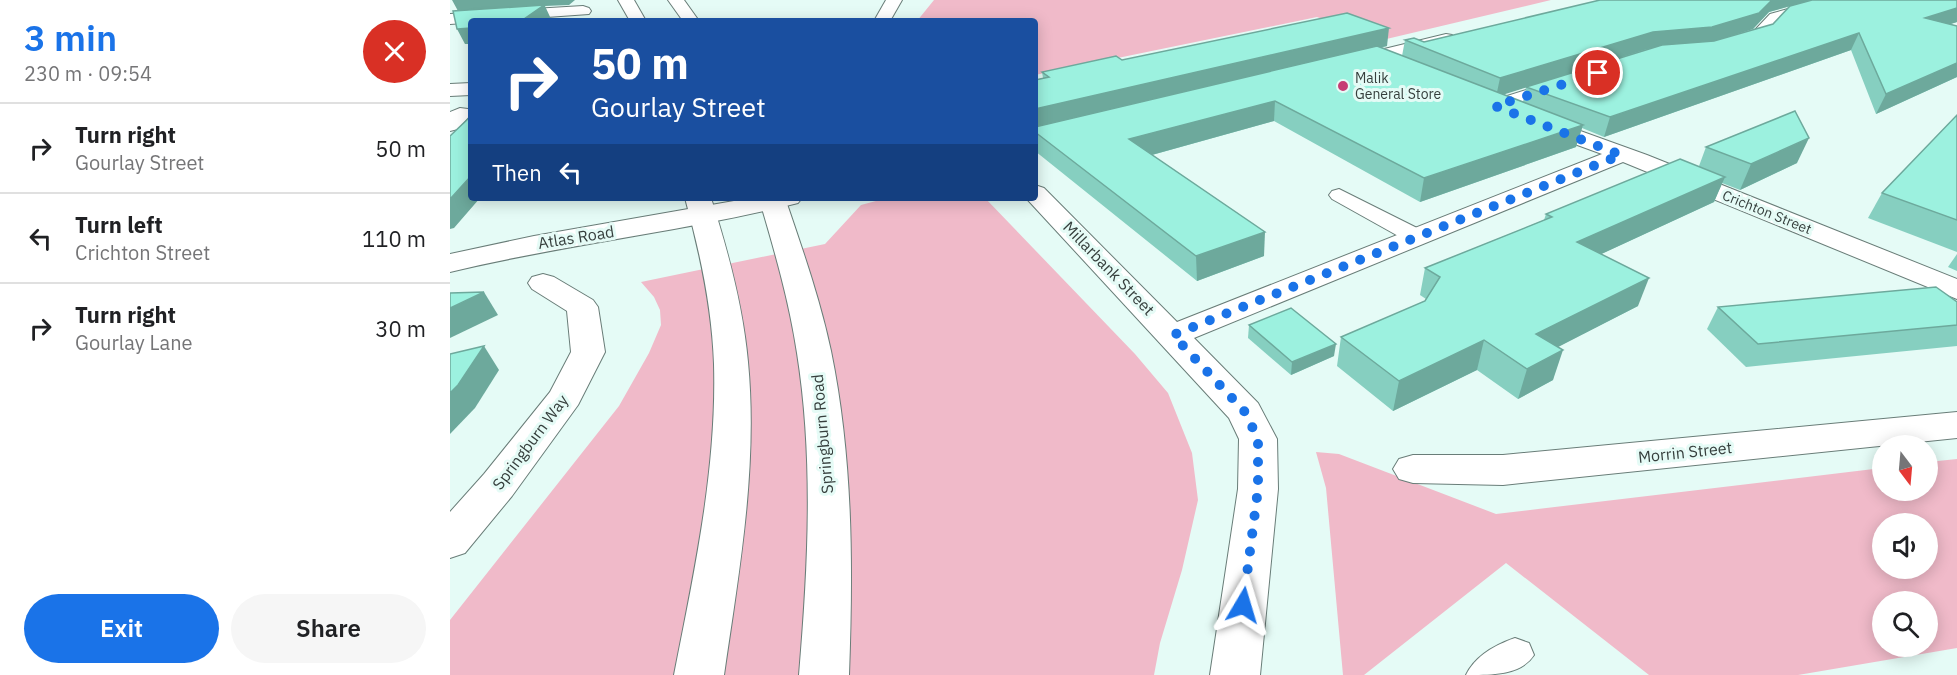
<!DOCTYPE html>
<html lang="en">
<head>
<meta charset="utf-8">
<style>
  body { margin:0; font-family:"IBM Plex Sans",sans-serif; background:#f6f6f6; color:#202124; height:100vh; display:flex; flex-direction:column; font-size:22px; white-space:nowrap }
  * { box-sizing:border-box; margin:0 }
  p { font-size:20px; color:#757577 }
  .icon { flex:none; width:33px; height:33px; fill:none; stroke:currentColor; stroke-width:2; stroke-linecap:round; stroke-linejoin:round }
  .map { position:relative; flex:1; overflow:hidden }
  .side { display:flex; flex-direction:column; background:#fff; width:450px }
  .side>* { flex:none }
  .top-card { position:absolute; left:18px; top:18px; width:570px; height:183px; border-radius:6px; box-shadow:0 3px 15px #0003; background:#1a4fa0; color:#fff; overflow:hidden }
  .needle { width:39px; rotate:164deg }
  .tools { position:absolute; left:1422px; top:435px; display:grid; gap:12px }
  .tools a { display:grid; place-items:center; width:66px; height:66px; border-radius:50%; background:#fff; box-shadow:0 3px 15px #0003; font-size:30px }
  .pin { position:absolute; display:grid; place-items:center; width:51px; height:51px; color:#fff; margin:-26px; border:3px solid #fff; border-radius:50%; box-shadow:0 2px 6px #0007 }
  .me { position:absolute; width:66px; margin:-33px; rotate:7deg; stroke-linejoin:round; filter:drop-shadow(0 0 4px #0008) }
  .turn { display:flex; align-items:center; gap:21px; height:126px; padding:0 24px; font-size:27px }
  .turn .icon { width:78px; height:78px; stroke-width:2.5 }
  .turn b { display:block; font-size:42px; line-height:51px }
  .then { display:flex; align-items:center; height:57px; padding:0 24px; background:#0003; gap:12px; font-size:22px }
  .round { display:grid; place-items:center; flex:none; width:63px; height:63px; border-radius:32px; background:#f6f6f6 }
  .overview { display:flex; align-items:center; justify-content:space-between; height:102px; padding:0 24px }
  h1 { font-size:36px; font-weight:600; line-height:45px; color:#1a73e8 }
  .cta { display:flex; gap:12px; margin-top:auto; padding:12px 24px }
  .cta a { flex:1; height:69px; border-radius:36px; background:#1a73e8; color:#fff; font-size:24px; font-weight:600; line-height:69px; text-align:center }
  .cta a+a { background:#f6f6f6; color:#202124 }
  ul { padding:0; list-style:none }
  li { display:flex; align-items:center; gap:18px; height:90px; padding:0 24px; border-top:2px solid #e0e0e0 }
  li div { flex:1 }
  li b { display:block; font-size:22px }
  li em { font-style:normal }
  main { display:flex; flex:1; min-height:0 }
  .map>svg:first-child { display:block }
  .green { fill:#f0bac9; fill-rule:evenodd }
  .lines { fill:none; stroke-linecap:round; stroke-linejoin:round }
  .lane-casing { stroke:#697d78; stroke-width:2 }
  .street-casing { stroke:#697d78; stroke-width:2 }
  .secondary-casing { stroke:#697d78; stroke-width:2 }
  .primary-casing { stroke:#697d78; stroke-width:2 }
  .lane { fill:#fff; fill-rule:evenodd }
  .street { fill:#fff; fill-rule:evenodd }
  .secondary { fill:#fff; fill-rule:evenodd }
  .primary { fill:#fff; fill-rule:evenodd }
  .wall { fill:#86cfc0; fill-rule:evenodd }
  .shaded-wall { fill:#6da99c }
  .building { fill:#9cf1df; stroke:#6da99c; stroke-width:1.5 }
  .route { stroke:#1a73e8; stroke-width:10; stroke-dasharray:0 18 }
  .poi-dot { fill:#c63c74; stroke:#e5fbf6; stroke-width:2 }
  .labels { text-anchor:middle; stroke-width:6; stroke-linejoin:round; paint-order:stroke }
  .far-poi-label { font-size:14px; fill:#363f3d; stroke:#e5fbf6; text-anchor:start }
  .far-street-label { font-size:14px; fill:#363f3d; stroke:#e5fbf6 }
  .street-label { font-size:16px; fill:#363f3d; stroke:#e5fbf6 }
</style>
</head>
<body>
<main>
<section class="side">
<div class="overview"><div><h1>3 min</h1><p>230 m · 09:54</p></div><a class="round" style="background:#d93025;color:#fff"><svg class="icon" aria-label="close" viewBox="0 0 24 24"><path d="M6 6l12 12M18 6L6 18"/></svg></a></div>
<ul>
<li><svg class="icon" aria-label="right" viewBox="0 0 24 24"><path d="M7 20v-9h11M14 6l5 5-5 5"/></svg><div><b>Turn right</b><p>Gourlay Street</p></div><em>50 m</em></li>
<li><svg class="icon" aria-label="left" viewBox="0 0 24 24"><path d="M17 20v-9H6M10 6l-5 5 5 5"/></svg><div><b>Turn left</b><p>Crichton Street</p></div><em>110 m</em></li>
<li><svg class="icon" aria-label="right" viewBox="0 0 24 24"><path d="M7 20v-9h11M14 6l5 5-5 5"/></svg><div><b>Turn right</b><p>Gourlay Lane</p></div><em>30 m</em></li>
</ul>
<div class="cta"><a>Exit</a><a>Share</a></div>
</section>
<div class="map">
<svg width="1507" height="675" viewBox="0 0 1507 675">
  <rect width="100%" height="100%" fill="#e5fbf6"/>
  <g class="green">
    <path d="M 484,0 L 1101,0 L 928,41 L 867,17 L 585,75 L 585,21 L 467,21 Z"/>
    <path d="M 437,198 L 535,198 L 685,354 L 718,393 L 742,453 L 748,500 L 732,570 L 710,643 L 704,675 L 0,675 L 0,620 L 169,406 L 199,353 L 211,325 L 210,310 L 204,297 L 191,282 L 375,244 L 411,205 Z"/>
    <path d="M 866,452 L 889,454 L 1046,514 L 1432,468 L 1432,490 L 1478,490 L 1478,462 L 1507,459 L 1507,648 L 1348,675 L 1199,675 L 1056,563 L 914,675 L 893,675 L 876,488 ZM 1432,524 L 1478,524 L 1478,568 L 1432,568 ZM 1432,602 L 1478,602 L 1478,646 L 1432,646 Z"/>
  </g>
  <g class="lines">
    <g class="lane-casing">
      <g id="lane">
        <path d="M 889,189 L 975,232 L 978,237 L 975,242 L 967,243 L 959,242 L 882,199 L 879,195 L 882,191 Z"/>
        <path d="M 1065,638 L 1079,643 L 1084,655 C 1071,675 1044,675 1016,675 C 1025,656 1045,645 1065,638 Z"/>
      </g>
    </g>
    <g class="street-casing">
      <g id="street">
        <path d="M 436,0 L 452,0 L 440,21 L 424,21 Z"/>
        <path d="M 1370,0 L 1395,0 L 1392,3 L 1332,20 L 1316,39 L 1278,50 L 1272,49 L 1269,45 L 1272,41 L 1304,31 L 1320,14 Z"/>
        <path d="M 133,6 L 139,8 L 141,11 L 139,14 L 0,24 L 0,14 Z"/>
        <path d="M 1117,77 L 1124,79 L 1127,83 L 1124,87 L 1045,112 L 1038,110 L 1035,106 L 1038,102 Z"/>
        <path d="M 21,83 L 21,95 L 0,96 L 0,84 Z"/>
        <path d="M 10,108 L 18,109 L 21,114 L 8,129 L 0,131 L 0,112 Z"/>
        <path d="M 1086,115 L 1197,155 L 1507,279 L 1507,299 L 1173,162 L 744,338 L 808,403 L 827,439 L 828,489 L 810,675 L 760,675 L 788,489 L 789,439 L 779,418 L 576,198 L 585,198 L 585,185 L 594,188 L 727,322 L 1152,154 L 1078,127 L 1075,122 L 1078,117 Z"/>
        <path d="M 93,274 L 104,277 L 143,300 L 148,307 L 155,352 L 128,405 L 62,496 L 15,553 L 0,558 L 0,512 L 34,474 L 100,392 L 121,352 L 117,311 L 82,289 L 78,283 L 82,277 Z"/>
        <path d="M 1507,412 L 1507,438 L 1053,485 L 963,483 L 949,479 L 943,469 L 949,459 L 963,455 L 1053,455 Z"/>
      </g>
    </g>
    <g class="secondary-casing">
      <g id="secondary">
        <path d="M 996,34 L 1002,35 L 1005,39 L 1002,43 L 900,69 L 893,67 L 891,63 L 893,59 Z"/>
        <path d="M 301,198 L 352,198 L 348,203 C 233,232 115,244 0,272 L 0,254 L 84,236 Z"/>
      </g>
    </g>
    <g class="primary-casing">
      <g id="primary">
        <path d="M 168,0 L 184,0 L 196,21 L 180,21 Z"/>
        <path d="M 218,0 L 234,0 L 249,21 L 233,21 Z"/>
        <path d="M 235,198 L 261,198 C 278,251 293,306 298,362 C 308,467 289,572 274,675 L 224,675 C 244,573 267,469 264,364 C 262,307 250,252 235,198 Z"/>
        <path d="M 309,198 L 335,198 C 352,248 370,299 381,351 C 403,458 403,567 399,675 L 349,675 C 358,568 364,460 347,353 C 339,300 324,249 309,198 Z"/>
      </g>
    </g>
    <use href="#lane" class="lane"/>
    <use href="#street" class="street"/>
    <use href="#secondary" class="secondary"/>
    <use href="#primary" class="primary"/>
  </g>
  <g class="wall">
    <path d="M 1150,0 L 1507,0 L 1507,22 L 1500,24 L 1507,26 L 1507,77 L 1426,114 L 1401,50 L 1154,137 L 1132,128 L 1126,147 L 970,202 L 824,121 L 702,155 L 814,256 L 747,281 L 585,151 L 585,80 L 593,78 L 592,72 L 672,60 L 937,46 L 931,48 L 952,56 L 955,40 L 974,42 ZM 1340,6 L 1323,24 L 1269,40 L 1303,29 L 1319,12 ZM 1076,87 L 1073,102 L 1053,94 Z"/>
    <path d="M 1507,115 L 1507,252 L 1418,218 L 1432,193 Z"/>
    <path d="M 1256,147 L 1347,163 L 1290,190 L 1272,183 L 1264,202 L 1151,254 L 1188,306 L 1107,347 L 1103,380 L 1068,399 L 1027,370 L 943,411 L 887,366 L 891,337 L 975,301 L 976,299 L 970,295 L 975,268 L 1094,220 L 1096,214 L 1249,166 Z"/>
    <path d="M 1507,254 L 1507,271 L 1498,267 Z"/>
    <path d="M 1507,302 L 1507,346 L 1296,367 L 1257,329 L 1268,307 Z"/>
    <path d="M 799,325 L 884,356 L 841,375 L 798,338 Z"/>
  </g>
  <g class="shaded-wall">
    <path d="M 2,0 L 125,0 L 119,5 L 95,6 L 101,19 L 98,21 L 71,21 L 8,11 Z"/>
    <path d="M 1322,0 L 1362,0 L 1319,12 L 1303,29 L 1256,44 L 1197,49 L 1046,97 L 1050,78 L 1203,32 Z"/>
    <path d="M 1507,8 L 1507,22 L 1467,35 L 1475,18 Z"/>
    <path d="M 21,28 L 21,44 L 15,44 L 7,29 Z"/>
    <path d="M 939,28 L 937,46 L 585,131 L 585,109 Z"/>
    <path d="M 1409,33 L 1401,50 L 1154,137 L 1160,117 Z"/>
    <path d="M 1507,63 L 1507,77 L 1426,114 L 1436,94 Z"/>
    <path d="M 825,101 L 824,121 L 680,161 L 679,139 Z"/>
    <path d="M 1133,125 L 1126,147 L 970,202 L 974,178 Z"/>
    <path d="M 1359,138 L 1347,163 L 1290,190 L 1301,164 Z"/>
    <path d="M 21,176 L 21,198 L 30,198 L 4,228 L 0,229 L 0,199 Z"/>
    <path d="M 1275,177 L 1264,202 L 1119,269 L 1127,242 Z"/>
    <path d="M 815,232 L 814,256 L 747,281 L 746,256 Z"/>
    <path d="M 1199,278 L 1188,306 L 1077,363 L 1086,334 Z"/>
    <path d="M 34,292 L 48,315 L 0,338 L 0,308 Z"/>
    <path d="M 1034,340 L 1027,370 L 943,411 L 949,381 Z"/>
    <path d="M 886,344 L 884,356 L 841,375 L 842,362 Z"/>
    <path d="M 34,346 L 49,370 L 25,408 L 0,434 L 0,393 Z"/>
    <path d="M 1113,350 L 1103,380 L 1068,399 L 1077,369 Z"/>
  </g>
  <g class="building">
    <path d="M 1150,0 L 1322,0 L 1309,13 L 1262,27 L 1203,32 L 1050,78 L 955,40 L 964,38 L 974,42 Z"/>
    <path d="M 1362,0 L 1507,0 L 1507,8 L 1475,18 L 1507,26 L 1507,63 L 1436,94 L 1409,33 L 1160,117 L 1076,87 L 1212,45 L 1264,41 L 1323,24 L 1340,6 Z"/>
    <path d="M 94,5 L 71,21 L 21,21 L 21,28 L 7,29 L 3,11 Z"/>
    <path d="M 897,13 L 939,28 L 585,109 L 585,80 L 599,77 L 592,72 L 666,56 L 672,60 Z"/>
    <path d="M 927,46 L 1133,125 L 974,178 L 825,101 L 679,139 L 815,232 L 746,256 L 585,132 L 585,127 Z"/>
    <path d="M 1345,111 L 1359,138 L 1301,164 L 1256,147 Z"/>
    <path d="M 1507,115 L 1507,220 L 1432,193 Z"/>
    <path d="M 21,116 L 21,176 L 0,199 L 0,136 Z"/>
    <path d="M 1230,159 L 1275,177 L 1127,242 L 1199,278 L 1086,334 L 1113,350 L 1077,369 L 1034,340 L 949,381 L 891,337 L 975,301 L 990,277 L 975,268 L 1102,217 L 1096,214 Z"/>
    <path d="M 1486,287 L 1507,302 L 1507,325 L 1308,344 L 1268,307 Z"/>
    <path d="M 34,292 L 0,308 L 0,293 Z"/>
    <path d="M 841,308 L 886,344 L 842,362 L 799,325 Z"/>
    <path d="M 34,346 L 8,385 L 0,393 L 0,354 Z"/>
  </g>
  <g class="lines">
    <path class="route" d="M 793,605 L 808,489 L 808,439 L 795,412 L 723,335 L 1171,155 L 1045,106 L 1148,73"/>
  </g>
  <circle class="poi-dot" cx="893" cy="86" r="6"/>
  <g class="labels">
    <g class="far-poi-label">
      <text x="905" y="83">Malik<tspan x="905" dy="16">General Store</tspan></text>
    </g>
    <g class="far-street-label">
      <text transform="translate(1317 212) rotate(22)" y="5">Crichton Street</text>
    </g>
    <g class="street-label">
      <text transform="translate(126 237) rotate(-9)" y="6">Atlas Road</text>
      <text transform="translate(659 268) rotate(46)" y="6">Millarbank Street</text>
      <text transform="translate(372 434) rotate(-95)" y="6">Springburn Road</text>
      <text transform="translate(80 442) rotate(-53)" y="6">Springburn Way</text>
      <text transform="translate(1235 452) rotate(-6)" y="6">Morrin Street</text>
    </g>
  </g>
</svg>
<div class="tools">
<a><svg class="needle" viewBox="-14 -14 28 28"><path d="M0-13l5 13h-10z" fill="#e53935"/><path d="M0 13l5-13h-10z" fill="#757577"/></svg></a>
<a><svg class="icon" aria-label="sound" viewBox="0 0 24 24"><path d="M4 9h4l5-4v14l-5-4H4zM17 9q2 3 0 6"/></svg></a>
<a><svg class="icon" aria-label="search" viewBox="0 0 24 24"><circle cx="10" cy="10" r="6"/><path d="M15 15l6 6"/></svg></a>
</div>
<div class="pin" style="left:1148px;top:73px;background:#d93025"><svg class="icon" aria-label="arrive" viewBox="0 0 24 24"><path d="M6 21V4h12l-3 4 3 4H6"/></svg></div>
<svg class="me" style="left:793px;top:605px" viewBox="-20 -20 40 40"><path d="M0-17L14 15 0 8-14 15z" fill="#1a73e8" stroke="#fff" stroke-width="4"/></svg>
<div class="top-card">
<div class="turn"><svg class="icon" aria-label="right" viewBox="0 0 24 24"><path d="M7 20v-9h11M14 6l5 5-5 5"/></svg><div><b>50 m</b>Gourlay Street</div></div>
<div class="then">Then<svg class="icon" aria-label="left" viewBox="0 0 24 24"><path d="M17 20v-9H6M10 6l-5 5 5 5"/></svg></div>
</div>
</div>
</main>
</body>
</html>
